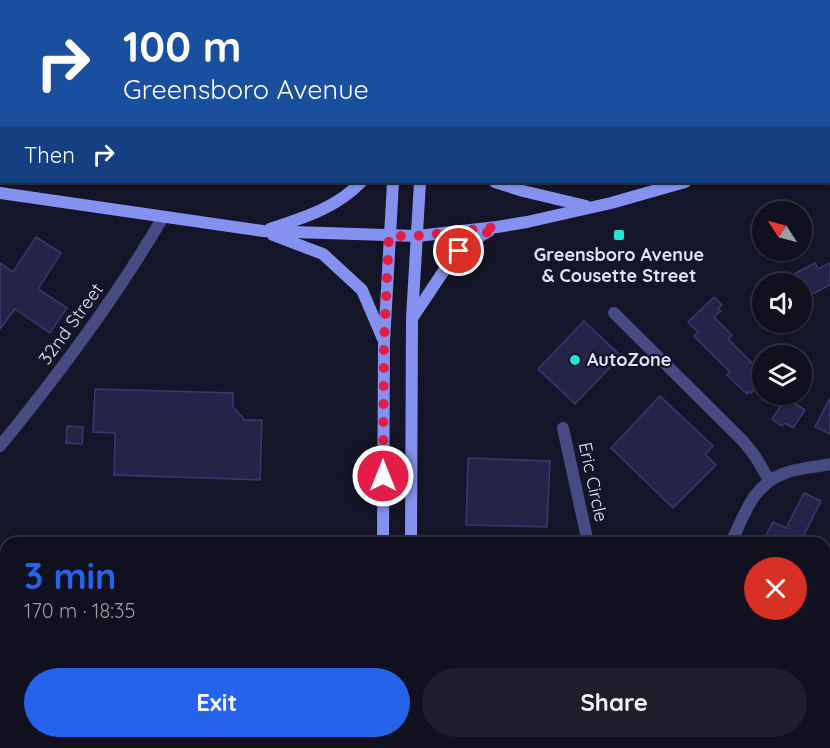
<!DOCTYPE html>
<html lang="en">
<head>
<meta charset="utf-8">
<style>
  body { margin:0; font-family:Quicksand,sans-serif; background:#1e1e2c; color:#f1f3f6; height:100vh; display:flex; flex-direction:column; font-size:22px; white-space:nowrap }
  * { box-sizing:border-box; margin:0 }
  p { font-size:20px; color:#9c9da4 }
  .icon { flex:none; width:33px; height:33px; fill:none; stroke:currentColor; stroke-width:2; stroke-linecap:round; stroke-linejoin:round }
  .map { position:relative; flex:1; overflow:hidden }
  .sheet { position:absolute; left:0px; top:537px; width:831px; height:212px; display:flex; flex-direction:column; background:#10101f; border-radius:18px 18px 0 0; box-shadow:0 2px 4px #0004,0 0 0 2px #30303d }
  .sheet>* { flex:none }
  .hud { position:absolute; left:0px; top:0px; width:831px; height:183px; box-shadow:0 2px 4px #0004,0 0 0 2px #30303d; background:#1a4fa0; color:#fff; overflow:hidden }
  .needle { width:39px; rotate:306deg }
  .tools { position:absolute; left:752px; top:201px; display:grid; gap:12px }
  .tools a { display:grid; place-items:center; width:60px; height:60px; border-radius:50%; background:#10101f; box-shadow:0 2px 4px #0004,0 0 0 2px #30303d; font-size:30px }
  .pin { position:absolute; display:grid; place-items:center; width:51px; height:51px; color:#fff; margin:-26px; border:3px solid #fff; border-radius:50%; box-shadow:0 2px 6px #0007 }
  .me { position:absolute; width:66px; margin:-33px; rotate:0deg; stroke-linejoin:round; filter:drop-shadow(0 0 4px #0008) }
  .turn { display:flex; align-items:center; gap:21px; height:126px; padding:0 24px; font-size:27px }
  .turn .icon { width:78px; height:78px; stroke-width:2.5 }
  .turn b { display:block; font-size:42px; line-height:51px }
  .then { display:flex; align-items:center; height:57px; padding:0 24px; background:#0003; gap:12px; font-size:22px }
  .round { display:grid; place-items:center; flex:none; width:63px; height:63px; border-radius:32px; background:#1e1e2c }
  .headline { display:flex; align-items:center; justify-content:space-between; height:102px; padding:0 24px }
  h1 { font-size:36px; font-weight:700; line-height:45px; color:#2563eb }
  .primary-button { display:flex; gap:12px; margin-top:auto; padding:12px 24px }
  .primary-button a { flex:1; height:69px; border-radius:36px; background:#2563eb; color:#fff; font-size:24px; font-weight:700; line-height:69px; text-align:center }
  .primary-button a+a { background:#1e1e2c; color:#f1f3f6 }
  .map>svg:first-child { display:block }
  .building { fill:#252348; stroke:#3b3871; stroke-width:1.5 }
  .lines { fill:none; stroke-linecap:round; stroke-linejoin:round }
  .street { stroke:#464c82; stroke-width:12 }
  .secondary { stroke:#8491ee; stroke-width:12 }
  .highway { stroke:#eb6cbb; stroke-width:18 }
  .route { stroke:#e11d48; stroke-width:10; stroke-dasharray:0 18 }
  .poi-dot { fill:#26e2d9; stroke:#151529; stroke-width:2 }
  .labels { text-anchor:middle; stroke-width:4.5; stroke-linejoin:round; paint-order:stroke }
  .poi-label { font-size:18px; font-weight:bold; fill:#e1e2fb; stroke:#151529 }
  .street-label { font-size:18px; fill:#e1e2fb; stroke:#151529 }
</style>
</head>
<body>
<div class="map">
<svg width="830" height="748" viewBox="0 0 830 748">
  <rect width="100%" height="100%" fill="#151529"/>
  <g class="building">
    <path d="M 36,237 L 61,253 L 38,289 L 67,308 L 50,333 L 15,309 L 0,329 L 0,263 L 13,272 Z"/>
    <path d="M 815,263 L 818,269 L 830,263 L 830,285 L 801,300 L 801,284 L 775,284 Z"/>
    <path d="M 714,297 L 722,305 L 718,309 L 721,311 L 714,317 L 732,335 L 728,339 L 755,366 L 762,359 L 762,382 L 751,393 L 749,392 L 747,394 L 727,375 L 730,372 L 694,336 L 698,332 L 688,322 Z"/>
    <path d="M 584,321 L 621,356 L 575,404 L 538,369 Z"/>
    <path d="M 95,389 L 233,393 L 233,407 L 245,420 L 262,420 L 260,480 L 114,475 L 115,433 L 93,432 Z"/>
    <path d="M 660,396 L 713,446 L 705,454 L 716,465 L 673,508 L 611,448 Z"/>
    <path d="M 786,398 L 805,410 L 793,428 L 785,423 L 782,426 L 772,419 Z"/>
    <path d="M 830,398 L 830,434 L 815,427 Z"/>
    <path d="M 67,426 L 83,427 L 82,444 L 66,443 Z"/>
    <path d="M 468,458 L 550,461 L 547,527 L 466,525 Z"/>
    <path d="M 804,493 L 821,501 L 800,543 L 773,543 L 764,539 L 773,522 L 786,528 Z"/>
  </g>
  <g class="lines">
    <g class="street">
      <path d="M 614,313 L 743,441 L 755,456 L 769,480"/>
      <path d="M 563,428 L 588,543"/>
      <path d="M 0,446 C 59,374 116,298 163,217"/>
      <path d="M 731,543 C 745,513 753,483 788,472 C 801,468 816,467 830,464"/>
      <path d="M 825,647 L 830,650"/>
      <path d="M 626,748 L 629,742"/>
    </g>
    <g class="secondary">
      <path d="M 395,0 L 396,2"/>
      <path d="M 495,182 L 523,191 L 586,206"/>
      <path d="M 0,193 L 263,231 L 417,236 L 497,227 L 527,222 L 611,203 L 685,182"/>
      <path d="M 270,229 C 302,218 337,208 361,182"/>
      <path d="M 273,235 L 323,254 L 362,290 L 383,339"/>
      <path d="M 413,317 L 451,260 L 468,243 L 489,231"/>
      <path d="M 383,543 L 384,342 L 393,182"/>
      <path d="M 411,543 L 412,318 L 420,182"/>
      <path d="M 377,748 L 377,742"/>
      <path d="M 400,748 L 401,742"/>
    </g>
    <g class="highway">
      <path d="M 0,660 L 6,659"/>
      <path d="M 326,742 L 330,748"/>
      <path d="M 4,748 L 9,742"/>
    </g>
  </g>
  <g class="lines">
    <path class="route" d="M 383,476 L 384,342 L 389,236 L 417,236 L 497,227 L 468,243 L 459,251"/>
  </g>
  <g class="poi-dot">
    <rect x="613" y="229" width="12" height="12" rx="3"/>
    <circle cx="575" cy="360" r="6"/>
  </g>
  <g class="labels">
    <g class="poi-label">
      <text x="619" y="261">Greensboro Avenue<tspan x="619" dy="21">&amp; Cousette Street</tspan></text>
      <text x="587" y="366" text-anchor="start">AutoZone</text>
    </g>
    <g class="street-label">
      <text transform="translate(71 324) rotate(-54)" y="6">32nd Street</text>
      <text transform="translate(593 482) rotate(78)" y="6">Eric Circle</text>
    </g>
  </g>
</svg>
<div class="tools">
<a><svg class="needle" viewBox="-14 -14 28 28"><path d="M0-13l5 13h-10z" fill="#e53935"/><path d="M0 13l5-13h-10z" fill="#9c9da4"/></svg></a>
<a><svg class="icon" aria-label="sound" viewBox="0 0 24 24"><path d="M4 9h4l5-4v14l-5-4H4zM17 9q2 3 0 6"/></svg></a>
<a><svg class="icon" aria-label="layers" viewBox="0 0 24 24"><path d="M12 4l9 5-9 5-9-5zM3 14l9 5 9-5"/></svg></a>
</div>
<div class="pin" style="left:459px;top:251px;background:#d93025"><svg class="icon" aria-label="arrive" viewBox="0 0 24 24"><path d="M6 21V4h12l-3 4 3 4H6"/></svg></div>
<svg class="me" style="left:383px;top:476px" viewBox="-20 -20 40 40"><circle r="17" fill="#e11d48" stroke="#fff" stroke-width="3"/><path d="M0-11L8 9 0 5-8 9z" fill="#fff"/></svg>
<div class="hud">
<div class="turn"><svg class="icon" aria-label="right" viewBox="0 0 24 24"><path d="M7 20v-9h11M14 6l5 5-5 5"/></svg><div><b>100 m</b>Greensboro Avenue</div></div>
<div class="then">Then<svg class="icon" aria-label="right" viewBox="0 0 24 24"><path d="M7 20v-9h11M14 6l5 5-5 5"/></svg></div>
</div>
<section class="sheet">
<div class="headline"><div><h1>3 min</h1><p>170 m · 18:35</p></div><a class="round" style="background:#d93025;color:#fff"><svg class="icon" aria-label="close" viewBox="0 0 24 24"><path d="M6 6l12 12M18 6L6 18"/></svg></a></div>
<div class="primary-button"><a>Exit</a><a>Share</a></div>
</section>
</div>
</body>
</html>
